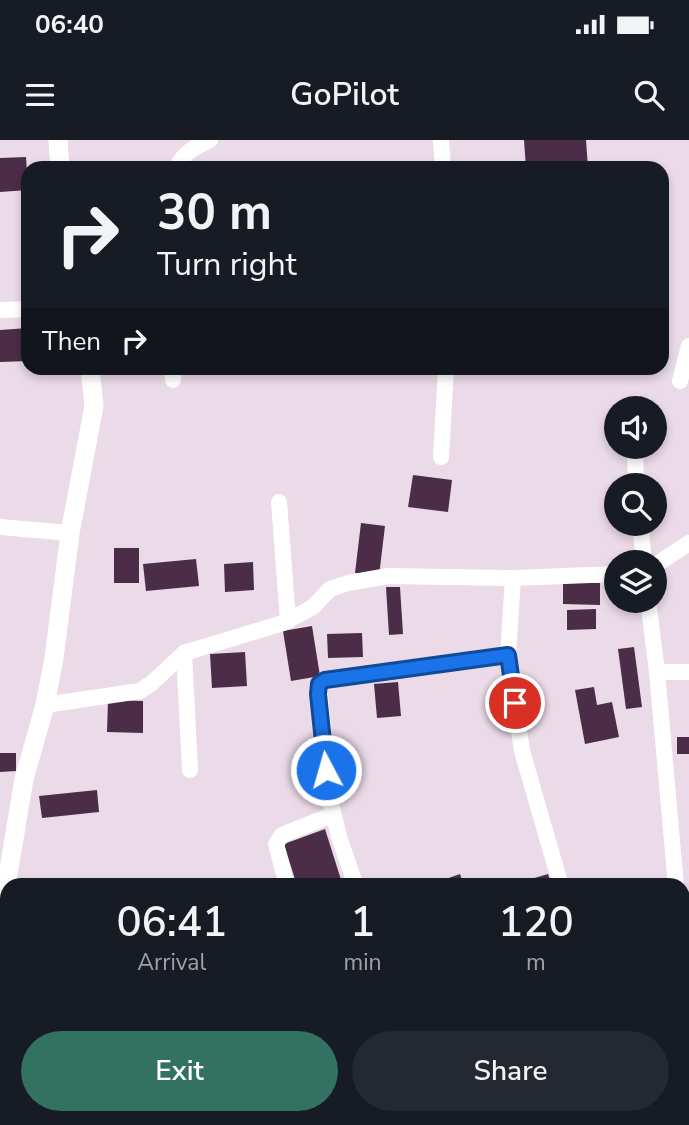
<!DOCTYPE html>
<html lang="en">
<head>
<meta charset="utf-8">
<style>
  body { margin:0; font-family:"Nunito Sans",sans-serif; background:#242831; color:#f1f3f6; height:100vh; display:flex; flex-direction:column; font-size:26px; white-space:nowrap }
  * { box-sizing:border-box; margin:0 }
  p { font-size:23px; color:#9ea1a6 }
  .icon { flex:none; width:38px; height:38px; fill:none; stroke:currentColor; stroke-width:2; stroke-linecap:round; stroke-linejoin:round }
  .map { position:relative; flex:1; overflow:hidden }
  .details { position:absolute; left:0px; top:738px; width:690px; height:247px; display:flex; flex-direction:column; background:#171b24; border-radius:21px 21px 0 0; box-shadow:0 4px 10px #0003 }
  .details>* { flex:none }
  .guide { position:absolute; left:21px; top:21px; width:648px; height:214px; border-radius:21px; box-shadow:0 4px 10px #0003; background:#171b24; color:#f1f3f6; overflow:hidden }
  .buttons { position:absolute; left:604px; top:256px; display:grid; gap:14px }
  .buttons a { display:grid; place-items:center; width:63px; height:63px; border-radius:50%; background:#171b24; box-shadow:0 4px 10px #0003; font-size:35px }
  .pin { position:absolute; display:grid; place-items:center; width:60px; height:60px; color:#fff; margin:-30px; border:4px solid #fff; border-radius:50%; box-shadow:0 2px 7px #0007 }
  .me { position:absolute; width:77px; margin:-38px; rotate:354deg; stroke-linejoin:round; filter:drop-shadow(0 0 5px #0008) }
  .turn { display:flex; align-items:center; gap:24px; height:147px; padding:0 21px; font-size:32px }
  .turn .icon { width:91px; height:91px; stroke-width:2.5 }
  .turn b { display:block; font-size:49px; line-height:60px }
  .then { display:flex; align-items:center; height:66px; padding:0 21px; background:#0003; gap:14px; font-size:26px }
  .eta { display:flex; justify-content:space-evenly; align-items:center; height:119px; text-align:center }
  .eta b { font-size:42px; font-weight:600; line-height:49px }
  .button { display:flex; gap:14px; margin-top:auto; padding:14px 21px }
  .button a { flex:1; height:80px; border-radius:42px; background:#337260; color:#fff; font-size:28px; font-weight:600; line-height:80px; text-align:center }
  .button a+a { background:#242831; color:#f1f3f6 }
  .status { display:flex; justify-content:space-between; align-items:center; height:49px; padding:0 35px; background:#171b24; direction:ltr }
  .status svg { height:19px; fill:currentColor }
  header { display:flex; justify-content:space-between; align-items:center; height:91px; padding:0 21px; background:#171b24; font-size:32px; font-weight:600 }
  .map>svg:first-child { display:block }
  .building { fill:#4b2d47 }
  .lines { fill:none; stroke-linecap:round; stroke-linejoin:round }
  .minor { stroke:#fff; stroke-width:16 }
  .tertiary { stroke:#fff; stroke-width:19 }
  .route-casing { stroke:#114b97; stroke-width:18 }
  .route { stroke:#1a73e8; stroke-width:12 }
</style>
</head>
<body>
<div class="status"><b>06:40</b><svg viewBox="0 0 49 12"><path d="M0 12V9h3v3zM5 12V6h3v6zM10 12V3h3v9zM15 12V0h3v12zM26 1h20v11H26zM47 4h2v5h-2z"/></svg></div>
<header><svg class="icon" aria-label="menu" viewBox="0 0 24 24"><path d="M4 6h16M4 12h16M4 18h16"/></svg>GoPilot<svg class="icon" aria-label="search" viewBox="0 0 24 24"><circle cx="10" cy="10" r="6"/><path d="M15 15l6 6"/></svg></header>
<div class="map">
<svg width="689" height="985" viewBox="0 0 689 985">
  <rect width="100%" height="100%" fill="#ebdae8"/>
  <g class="building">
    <path d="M 524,0 L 586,0 L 588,28 L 526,28 Z"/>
    <path d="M 26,17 L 28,50 L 0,52 L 0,18 Z"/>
    <path d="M 28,188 L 28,221 L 0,222 L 0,190 Z"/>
    <path d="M 413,335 L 452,340 L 448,372 L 408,367 Z"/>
    <path d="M 361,383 L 385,386 L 379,436 L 355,433 Z"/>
    <rect x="114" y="408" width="25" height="35"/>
    <path d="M 196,419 L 199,446 L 146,451 L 143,424 Z"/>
    <path d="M 253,422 L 254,450 L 225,452 L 224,424 Z"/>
    <path d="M 563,442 L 600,443 L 600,465 L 563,464 Z"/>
    <path d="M 386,447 L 400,447 L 403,494 L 389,495 Z"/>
    <path d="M 596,469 L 596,489 L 567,490 L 567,470 Z"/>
    <path d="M 312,486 L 320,536 L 291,541 L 283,491 Z"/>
    <path d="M 362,493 L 363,517 L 328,518 L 327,494 Z"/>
    <path d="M 634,507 L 642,567 L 626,569 L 618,509 Z"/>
    <path d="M 245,512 L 247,546 L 212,548 L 210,514 Z"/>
    <path d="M 398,542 L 401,576 L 377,578 L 374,544 Z"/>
    <path d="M 594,547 L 597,565 L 612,562 L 619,597 L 585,604 L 575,550 Z"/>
    <path d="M 108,560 L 143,561 L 143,593 L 107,592 Z"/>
    <rect x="677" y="597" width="12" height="17"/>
    <path d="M 0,613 L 16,613 L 16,631 L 0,632 Z"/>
    <path d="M 97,650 L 99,672 L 42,678 L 39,656 Z"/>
    <path d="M 325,689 L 343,746 L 297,746 L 284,704 Z"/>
    <path d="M 460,734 L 464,746 L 429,746 L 429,745 Z"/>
    <path d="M 548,734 L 552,746 L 511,746 L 511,745 Z"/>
    <path d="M 428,978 L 466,978 L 467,985 L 419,985 L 418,980 Z"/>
  </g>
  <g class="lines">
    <g class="minor">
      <path d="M 441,0 L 443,28"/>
      <path d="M 176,28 C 184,12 195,7 210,0"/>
      <path d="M 0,170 L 28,169"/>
      <path d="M 173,240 L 173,228"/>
      <path d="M 680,241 L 689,206"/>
      <path d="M 633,264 L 633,268"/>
      <path d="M 635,306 L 636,345"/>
      <path d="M 441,317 L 446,228"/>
      <path d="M 279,362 L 288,481"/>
      <path d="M 640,383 L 644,422"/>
      <path d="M 0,387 L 70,393"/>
      <path d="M 654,426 L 689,403"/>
      <path d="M 513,438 L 508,515 L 522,611 L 561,746"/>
      <path d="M 648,460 L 657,532 L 676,746"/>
      <path d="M 184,513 L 190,630"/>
      <path d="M 657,532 L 689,532"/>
      <path d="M 45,565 L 140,551 L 152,543 L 184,513 L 283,483 L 313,467 L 330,449 L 348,443 L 388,436 L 513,438 L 616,434"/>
      <path d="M 287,746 L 276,704 L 282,695 L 332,675"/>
      <path d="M 356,746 L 340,700 L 329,656 L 319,544 L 325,540 L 508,515"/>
      <path d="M 682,794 L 686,817 L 682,825"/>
      <path d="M 409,978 L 410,985"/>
      <path d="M 629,978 L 631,985"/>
    </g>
    <g class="tertiary">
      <path d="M 58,0 L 60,28"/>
      <path d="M 0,783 L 24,639 L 45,565 L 54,518 L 70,393 L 94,266 L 90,228"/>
      <path d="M 0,895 L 7,966"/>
    </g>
  </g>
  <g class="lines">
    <g class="route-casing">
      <path id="route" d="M 326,630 L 318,554 L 319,544 L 325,540 L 508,515 L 515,563"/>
    </g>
    <use href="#route" class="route"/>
  </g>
</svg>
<div class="buttons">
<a><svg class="icon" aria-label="sound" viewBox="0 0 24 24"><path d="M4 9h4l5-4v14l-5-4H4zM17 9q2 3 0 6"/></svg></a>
<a><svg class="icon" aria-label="search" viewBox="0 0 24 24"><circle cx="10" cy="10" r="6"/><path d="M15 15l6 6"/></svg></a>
<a><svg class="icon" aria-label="layers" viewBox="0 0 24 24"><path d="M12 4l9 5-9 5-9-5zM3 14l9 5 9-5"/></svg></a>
</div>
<div class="pin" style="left:515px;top:563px;background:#d93025"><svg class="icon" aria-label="arrive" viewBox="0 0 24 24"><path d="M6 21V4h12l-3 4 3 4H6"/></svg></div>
<svg class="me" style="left:326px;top:630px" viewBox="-20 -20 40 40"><circle r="17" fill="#1a73e8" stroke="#fff" stroke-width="3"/><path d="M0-11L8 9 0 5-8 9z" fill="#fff"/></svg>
<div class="guide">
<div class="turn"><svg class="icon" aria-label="right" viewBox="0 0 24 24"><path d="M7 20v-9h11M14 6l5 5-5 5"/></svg><div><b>30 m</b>Turn right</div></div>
<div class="then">Then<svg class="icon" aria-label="right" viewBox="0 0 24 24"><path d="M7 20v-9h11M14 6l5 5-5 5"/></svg></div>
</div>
<section class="details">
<div class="eta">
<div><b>06:41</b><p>Arrival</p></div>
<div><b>1</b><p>min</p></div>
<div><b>120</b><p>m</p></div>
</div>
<div class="button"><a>Exit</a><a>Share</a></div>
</section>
</div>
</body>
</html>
